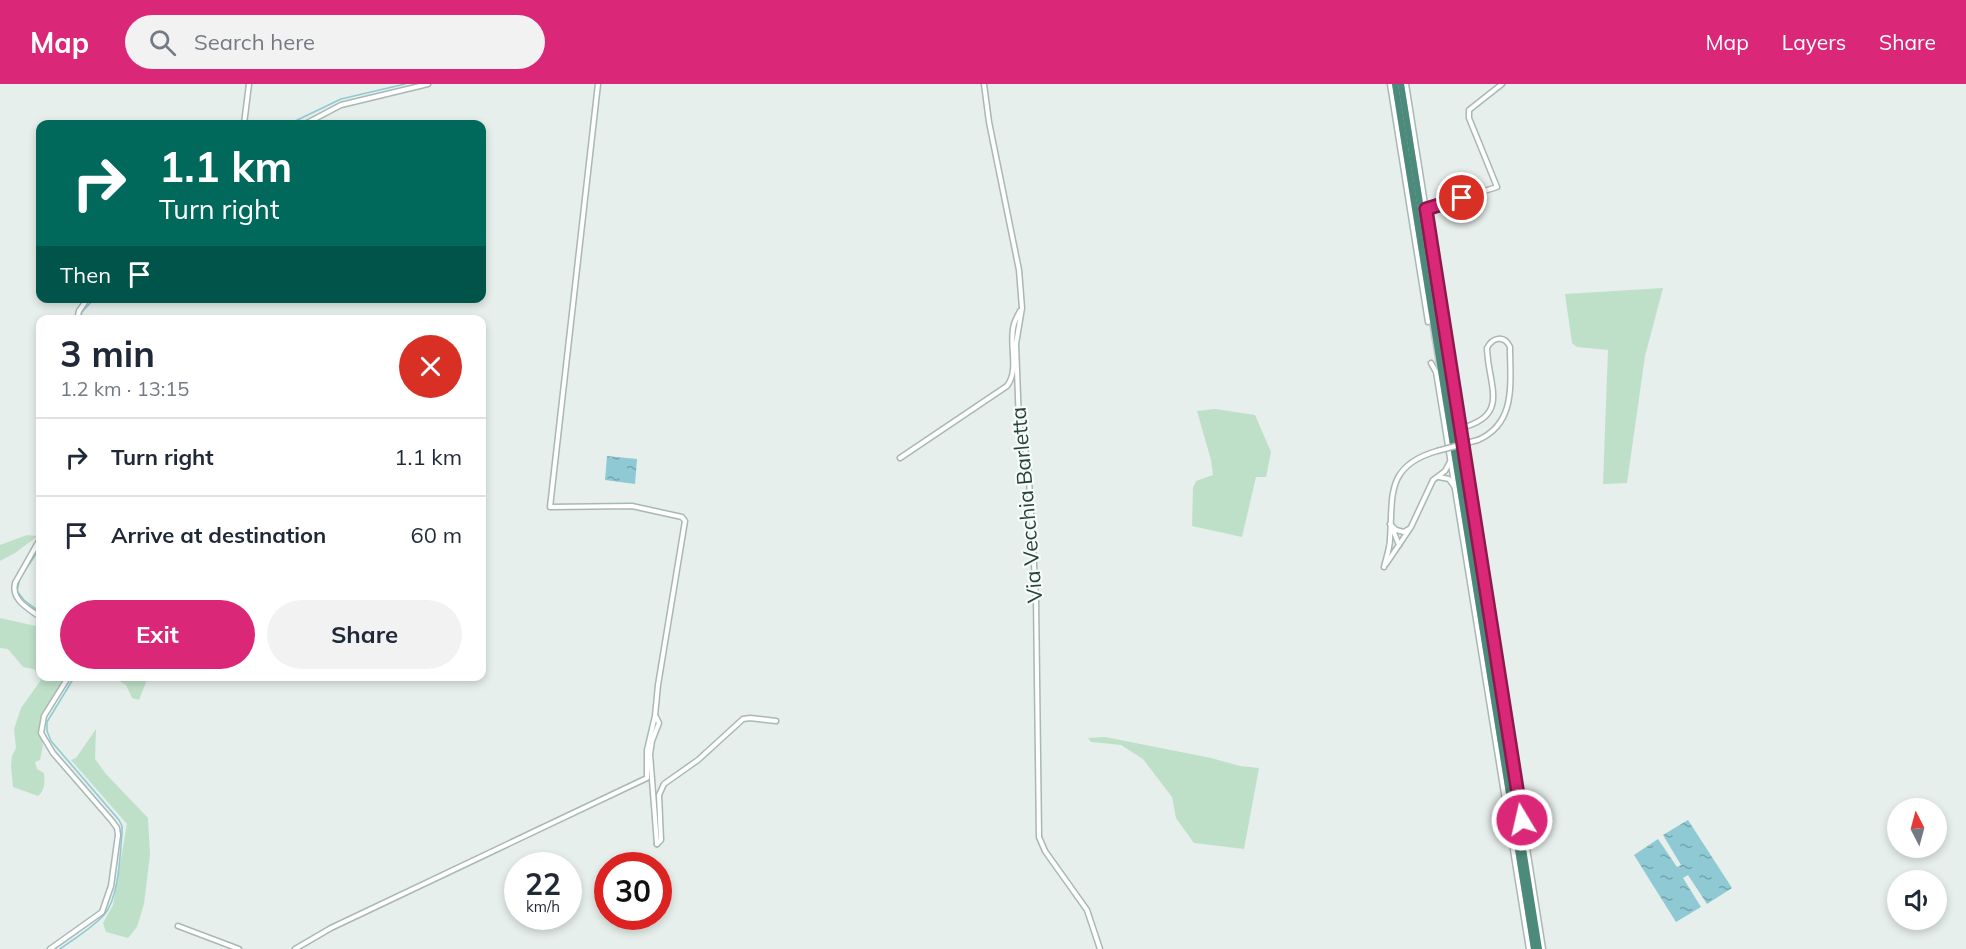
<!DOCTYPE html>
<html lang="en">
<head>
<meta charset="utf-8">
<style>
  body { margin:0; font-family:Mulish,sans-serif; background:#f2f2f3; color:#1f2937; height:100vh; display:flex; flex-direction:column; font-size:22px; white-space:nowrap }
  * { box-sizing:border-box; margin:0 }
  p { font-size:20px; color:#747a83 }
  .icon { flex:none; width:33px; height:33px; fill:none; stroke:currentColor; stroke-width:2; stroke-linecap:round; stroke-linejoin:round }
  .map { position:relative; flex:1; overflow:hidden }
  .panel { position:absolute; left:36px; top:231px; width:450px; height:366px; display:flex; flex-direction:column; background:#fff; border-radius:12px; box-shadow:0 3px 9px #0003 }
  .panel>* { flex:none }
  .guide { position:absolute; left:36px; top:36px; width:450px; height:183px; border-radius:12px; box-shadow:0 3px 9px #0003; background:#00695c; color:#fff; overflow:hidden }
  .needle { width:39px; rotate:354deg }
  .buttons { position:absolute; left:1887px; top:714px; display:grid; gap:12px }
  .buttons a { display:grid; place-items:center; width:60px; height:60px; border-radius:50%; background:#fff; box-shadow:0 3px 9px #0003; font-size:30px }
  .speed { position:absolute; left:504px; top:768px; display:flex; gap:12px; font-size:30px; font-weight:700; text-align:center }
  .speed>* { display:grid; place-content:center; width:78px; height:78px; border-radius:50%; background:#fff; box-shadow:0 3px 9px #0003; line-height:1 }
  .speed small { font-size:15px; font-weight:400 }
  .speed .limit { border:9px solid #d22; background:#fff; color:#111 }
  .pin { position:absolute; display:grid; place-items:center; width:51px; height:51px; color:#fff; margin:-26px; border:3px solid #fff; border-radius:50%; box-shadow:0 2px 6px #0007 }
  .me { position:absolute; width:66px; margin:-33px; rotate:351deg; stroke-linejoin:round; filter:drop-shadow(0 0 4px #0008) }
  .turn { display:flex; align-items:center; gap:21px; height:126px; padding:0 24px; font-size:27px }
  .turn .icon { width:78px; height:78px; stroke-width:2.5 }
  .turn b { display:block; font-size:42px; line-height:51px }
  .then { display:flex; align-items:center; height:57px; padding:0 24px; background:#0003; gap:12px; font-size:22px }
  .round { display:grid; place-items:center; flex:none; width:63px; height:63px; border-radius:32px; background:#f2f2f3 }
  .overview { display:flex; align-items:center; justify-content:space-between; height:102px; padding:0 24px }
  h1 { font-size:36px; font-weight:700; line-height:45px }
  .action { display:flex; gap:12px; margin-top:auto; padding:12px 24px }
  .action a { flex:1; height:69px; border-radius:36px; background:#db2777; color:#fff; font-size:24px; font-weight:700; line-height:69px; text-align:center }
  .action a+a { background:#f2f2f3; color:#1f2937 }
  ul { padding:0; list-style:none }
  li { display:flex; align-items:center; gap:18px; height:78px; padding:0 24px; border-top:2px solid #e0e1e3 }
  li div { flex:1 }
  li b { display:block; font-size:22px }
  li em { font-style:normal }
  header { display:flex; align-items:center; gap:36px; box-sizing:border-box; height:84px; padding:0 30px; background:#db2777; color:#fff }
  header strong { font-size:28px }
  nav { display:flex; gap:33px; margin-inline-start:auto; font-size:21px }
  .search { width:420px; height:54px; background:#f2f2f3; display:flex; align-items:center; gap:15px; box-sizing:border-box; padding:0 21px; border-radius:33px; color:#747a83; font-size:22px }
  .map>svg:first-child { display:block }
  .grass { fill:#bfe0c8 }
  .water { fill:url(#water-ripples) }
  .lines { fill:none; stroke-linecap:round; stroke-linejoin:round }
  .stream { stroke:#8ec9d4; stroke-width:1.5 }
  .minor-casing { stroke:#a8b8b2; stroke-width:7 }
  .trunk-casing { stroke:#c2cac8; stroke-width:9 }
  .minor { stroke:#fff; stroke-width:4 }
  .trunk { stroke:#4c8a7c; stroke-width:6 }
  .minor-bridge-casing { stroke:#a8b8b2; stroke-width:7; stroke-linecap:butt }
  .minor-bridge { stroke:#fff; stroke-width:4 }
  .route-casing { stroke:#8e194d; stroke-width:15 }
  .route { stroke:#db2777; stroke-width:10 }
  .labels { text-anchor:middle; stroke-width:4.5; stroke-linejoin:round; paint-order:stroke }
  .street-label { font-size:21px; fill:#24423a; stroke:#f7fbf9 }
</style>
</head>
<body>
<header>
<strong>Map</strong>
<div class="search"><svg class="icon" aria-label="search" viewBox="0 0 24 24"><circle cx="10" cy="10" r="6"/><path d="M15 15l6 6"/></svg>Search here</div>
<nav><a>Map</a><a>Layers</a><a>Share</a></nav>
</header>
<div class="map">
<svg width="1966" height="865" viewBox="0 0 1966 865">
  <defs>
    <pattern id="water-ripples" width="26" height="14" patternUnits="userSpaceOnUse" patternTransform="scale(1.5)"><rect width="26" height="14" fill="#8ec9d4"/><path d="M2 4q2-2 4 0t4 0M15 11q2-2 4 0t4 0" fill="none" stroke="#74a5ad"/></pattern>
  </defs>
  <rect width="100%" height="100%" fill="#e6efeb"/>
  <g class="grass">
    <path d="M 1663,204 L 1645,272 L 1627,399 L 1603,400 L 1608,266 L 1577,263 L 1572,259 L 1565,210 Z"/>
    <path d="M 1215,325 L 1255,331 L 1271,368 L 1266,393 L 1256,393 L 1242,453 L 1192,442 L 1193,404 L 1196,397 L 1213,391 L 1211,376 L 1197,327 Z"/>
    <path d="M 27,451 L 38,452 L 15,469 L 0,477 L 0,461 Z"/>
    <path d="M 0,534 L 40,543 L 40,592 L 66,593 L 44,627 L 39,643 L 43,662 L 40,676 L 35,678 L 37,685 L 44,689 C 45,698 45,706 38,712 L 13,703 L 11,682 L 12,672 L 16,664 L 14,645 L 21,624 L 41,596 L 34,585 L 23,583 L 8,565 L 0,564 Z"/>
    <path d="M 118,593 L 148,593 L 139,616 L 132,614 L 126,601 L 116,595 Z"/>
    <path d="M 96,645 L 95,675 L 106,690 L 148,734 L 150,771 L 144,820 L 137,843 L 128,854 L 106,848 L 103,839 L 113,821 L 127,740 L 71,676 L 76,674 Z"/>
    <path d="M 1105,653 L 1211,674 L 1240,682 L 1259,684 L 1244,765 L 1194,759 L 1176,734 L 1172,713 L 1143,675 L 1121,661 L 1091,658 L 1088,654 Z"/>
  </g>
  <g class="water">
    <path d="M 607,372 L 637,375 L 635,400 L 605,396 Z"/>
    <path d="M 1688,736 L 1732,804 L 1707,820 L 1688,791 L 1683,794 L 1701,823 L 1676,838 L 1634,771 L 1658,755 L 1677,783 L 1681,781 L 1663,751 Z"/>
  </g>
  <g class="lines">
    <g class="stream">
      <path d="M 289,40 L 341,15 L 405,0"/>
      <path d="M 80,236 L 82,228 L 95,214"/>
      <path d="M 40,464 L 20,494 L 17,507 L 24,516 L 40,528"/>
      <path d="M 60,865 C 74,855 92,844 104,831 C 119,814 120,771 122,749 L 122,742 L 119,736 L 51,657 L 47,647 L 47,638 L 75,592"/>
    </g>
    <g class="minor-casing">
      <g id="minor">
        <path d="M 984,0 L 989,38 L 1019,186 L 1022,224 L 1016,260 L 1019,339 L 1028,378 L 1036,514 L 1039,753 L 1045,767 L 1087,826 L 1100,865"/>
        <path d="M 1390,0 L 1428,238"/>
        <path d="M 1406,0 L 1543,865"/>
        <path d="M 244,40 L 249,0"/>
        <path d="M 305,40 L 341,21 L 428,0"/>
        <path d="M 1426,125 L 1497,103 L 1469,34 L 1469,26 L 1502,0"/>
        <path d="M 92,214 L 92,215"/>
        <path d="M 77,236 L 79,227 L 88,214"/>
        <path d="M 1431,279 L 1436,288 L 1445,343 L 1529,865"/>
        <path d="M 1461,344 C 1511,331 1488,302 1487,264 C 1492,254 1504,250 1510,263 C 1510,298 1517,339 1478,356"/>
        <path d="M 900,374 L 1007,302 C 1020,285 1008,260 1014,240 C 1015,236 1018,231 1020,227"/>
        <path d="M 1439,393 L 1449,395 L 1454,402"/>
        <path d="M 1390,440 L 1396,446 L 1404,448 L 1409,445"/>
        <path d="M 1393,446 L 1399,461"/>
        <path d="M 40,455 L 15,499 C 11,516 28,524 40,533"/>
        <path d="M 1386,480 L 1411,443 L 1433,396 L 1445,387 L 1450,378"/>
        <path d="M 1384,483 C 1386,474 1390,464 1390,455 C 1393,412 1385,382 1437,367"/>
        <path d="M 656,633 L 659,639 L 652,657 L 650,670 L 657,760"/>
        <path d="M 657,760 L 661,756 L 659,711 L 664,700 L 698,676 L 743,635 L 750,634 L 776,637"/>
        <path d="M 178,842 L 239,865"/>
        <path d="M 50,865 L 102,828 L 111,802 L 118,751 L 117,744 L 112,737 L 53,669 L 41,649 L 44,632 L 69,592"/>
        <path d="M 295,865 L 331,844 L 647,694 L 647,666 L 655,632 L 658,601 L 685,437 L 682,433 L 632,422 L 550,423 L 598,0"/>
      </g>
    </g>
    <g class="trunk-casing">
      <g id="trunk">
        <path d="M 1395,0 L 1534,865"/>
        <path d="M 1401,0 L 1539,865"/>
      </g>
    </g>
    <use href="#minor" class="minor"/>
    <use href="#trunk" class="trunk"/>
    <g class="minor-bridge-casing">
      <path id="minor-bridge" d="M 1437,367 L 1478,356"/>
    </g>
    <use href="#minor-bridge" class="minor-bridge"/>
  </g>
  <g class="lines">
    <g class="route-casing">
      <path id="route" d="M 1462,114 L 1426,125 L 1522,736"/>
    </g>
    <use href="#route" class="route"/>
  </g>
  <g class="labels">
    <g class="street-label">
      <text transform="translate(1027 421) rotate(-95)" y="7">Via Vecchia Barletta</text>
    </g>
  </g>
</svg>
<div class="buttons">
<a><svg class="needle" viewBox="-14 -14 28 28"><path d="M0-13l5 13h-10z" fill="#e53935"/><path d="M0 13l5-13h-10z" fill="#747a83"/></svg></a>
<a><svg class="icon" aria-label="sound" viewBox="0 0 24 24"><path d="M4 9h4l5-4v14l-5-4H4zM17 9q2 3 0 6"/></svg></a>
</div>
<div class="speed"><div>22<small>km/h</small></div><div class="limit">30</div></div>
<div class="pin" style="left:1462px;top:114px;background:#d93025"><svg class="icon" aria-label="arrive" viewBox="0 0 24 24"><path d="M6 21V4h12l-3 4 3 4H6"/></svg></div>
<svg class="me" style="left:1522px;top:736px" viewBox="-20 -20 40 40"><circle r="17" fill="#db2777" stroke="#fff" stroke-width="3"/><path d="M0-11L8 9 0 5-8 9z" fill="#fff"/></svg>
<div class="guide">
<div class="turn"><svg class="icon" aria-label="right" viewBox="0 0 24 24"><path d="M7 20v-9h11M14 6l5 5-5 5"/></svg><div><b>1.1 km</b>Turn right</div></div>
<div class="then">Then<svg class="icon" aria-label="arrive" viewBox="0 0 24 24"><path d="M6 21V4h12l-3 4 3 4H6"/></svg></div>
</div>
<section class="panel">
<div class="overview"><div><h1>3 min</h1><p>1.2 km · 13:15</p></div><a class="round" style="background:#d93025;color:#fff"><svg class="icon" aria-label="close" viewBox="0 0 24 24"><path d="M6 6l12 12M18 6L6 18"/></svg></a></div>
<ul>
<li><svg class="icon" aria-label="right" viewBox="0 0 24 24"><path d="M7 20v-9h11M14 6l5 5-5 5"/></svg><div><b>Turn right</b></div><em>1.1 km</em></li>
<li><svg class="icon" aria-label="arrive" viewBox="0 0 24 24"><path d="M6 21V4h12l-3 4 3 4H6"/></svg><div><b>Arrive at destination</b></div><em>60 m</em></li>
</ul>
<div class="action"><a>Exit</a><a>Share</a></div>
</section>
</div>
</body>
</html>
